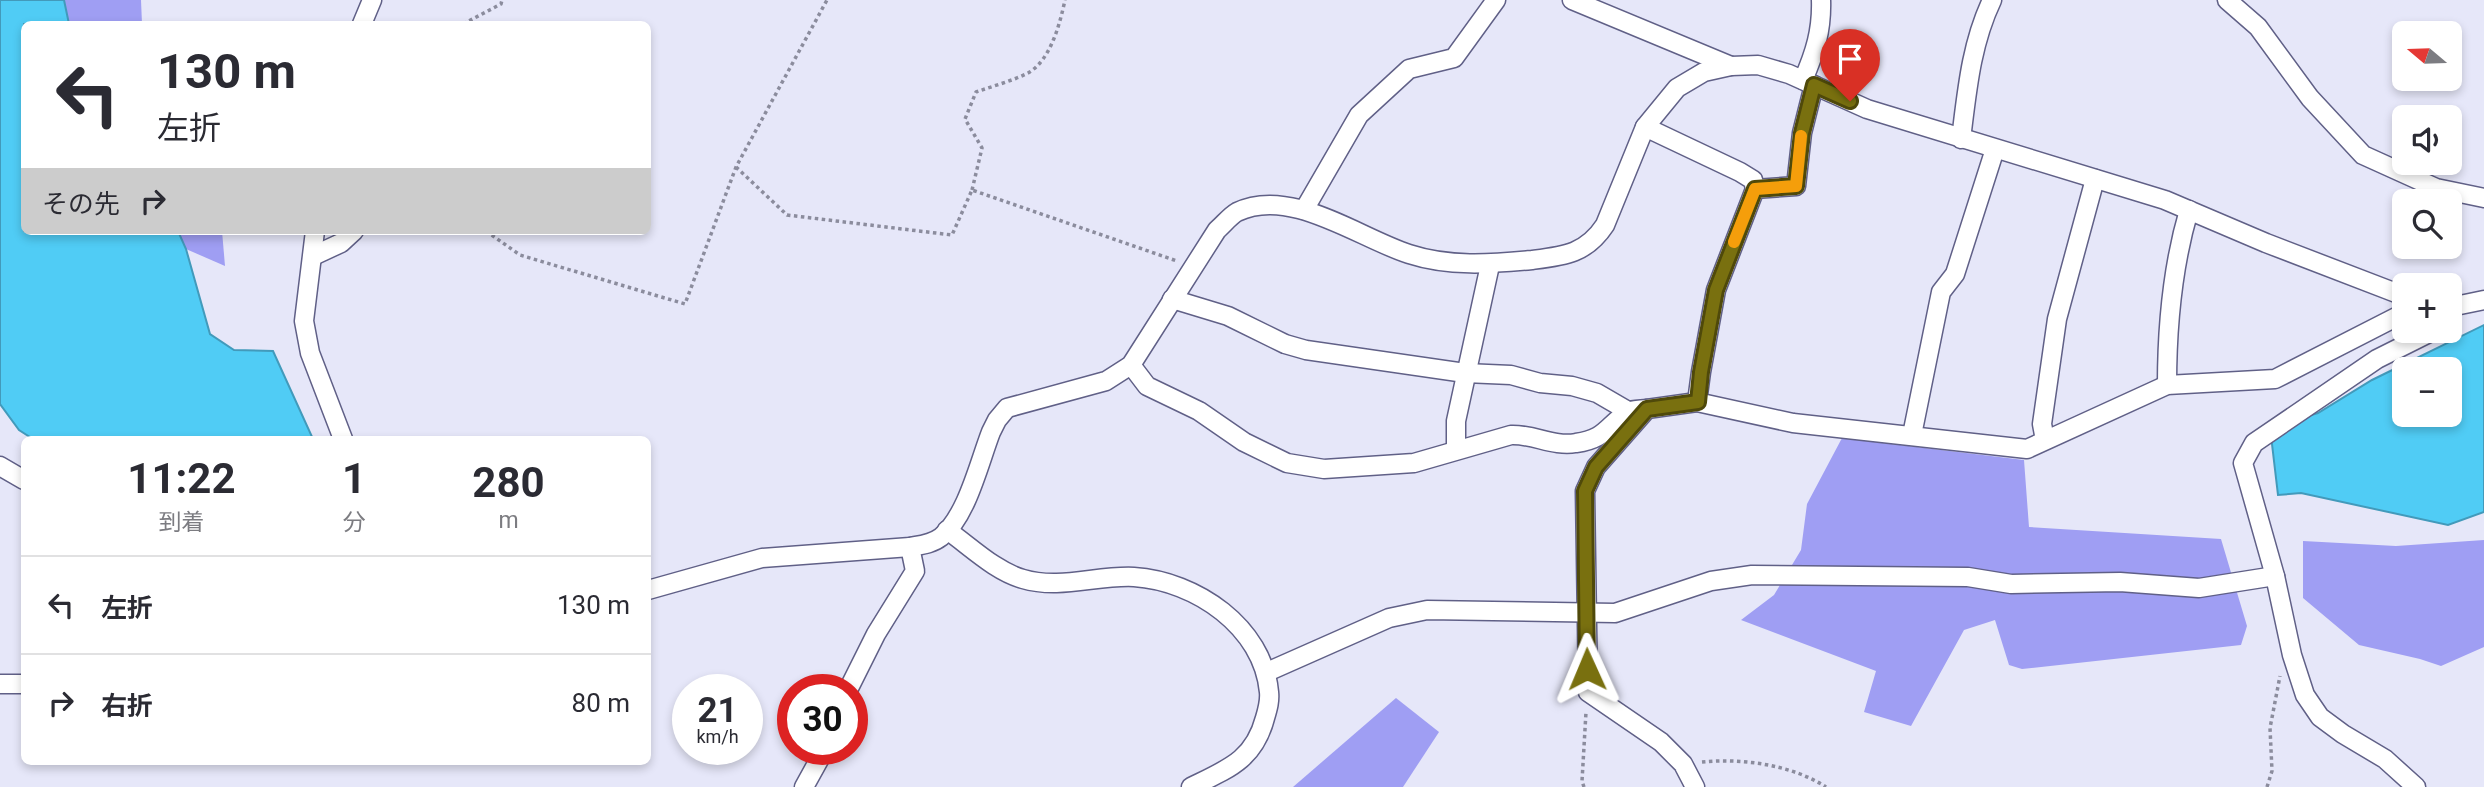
<!DOCTYPE html>
<html lang="ja">
<head>
<meta charset="utf-8">
<style>
  body { margin:0; font-family:Roboto,"Noto Sans JP",sans-serif; background:#f2f2f3; color:#2b2b33; height:100vh; display:flex; flex-direction:column; font-size:26px; white-space:nowrap }
  * { box-sizing:border-box; margin:0 }
  p { font-size:23px; color:#7c7c81 }
  .icon { flex:none; width:38px; height:38px; fill:none; stroke:currentColor; stroke-width:2; stroke-linecap:round; stroke-linejoin:round }
  .map { position:relative; flex:1; overflow:hidden }
  .details { position:absolute; left:21px; top:436px; width:630px; height:329px; display:flex; flex-direction:column; background:#fff; border-radius:10px; box-shadow:0 4px 10px #0003 }
  .details>* { flex:none }
  .guide { position:absolute; left:21px; top:21px; width:630px; height:214px; border-radius:10px; box-shadow:0 4px 10px #0003; background:#fff; color:#2b2b33; overflow:hidden }
  .needle { width:46px; rotate:289deg }
  .buttons { position:absolute; left:2392px; top:21px; display:grid; gap:14px }
  .buttons a { display:grid; place-items:center; width:70px; height:70px; border-radius:10px; background:#fff; box-shadow:0 4px 10px #0003; font-size:35px }
  .speed { position:absolute; left:672px; top:674px; display:flex; gap:14px; font-size:35px; font-weight:700; text-align:center }
  .speed>* { display:grid; place-content:center; width:91px; height:91px; border-radius:50%; background:#fff; box-shadow:0 4px 10px #0003; line-height:1 }
  .speed small { font-size:18px; font-weight:400 }
  .speed .limit { border:10px solid #d22; background:#fff; color:#111 }
  .pin { position:absolute; display:grid; place-items:center; width:60px; height:60px; color:#fff; margin:-72px -30px; border-radius:50% 50% 50% 0; rotate:-45deg; box-shadow:0 0 7px #0007 }
  .pin .icon { rotate:45deg }
  .me { position:absolute; width:77px; margin:-38px; rotate:359deg; stroke-linejoin:round; filter:drop-shadow(0 0 5px #0008) }
  .turn { display:flex; align-items:center; gap:24px; height:147px; padding:0 21px; font-size:32px }
  .turn .icon { width:91px; height:91px; stroke-width:2.5 }
  .turn b { display:block; font-size:49px; line-height:60px }
  .then { display:flex; align-items:center; height:66px; padding:0 21px; background:#0003; gap:14px; font-size:26px }
  .eta { display:flex; justify-content:space-evenly; align-items:center; height:119px; text-align:center }
  .eta b { font-size:42px; font-weight:700; line-height:49px }
  ul { padding:0; list-style:none }
  li { display:flex; align-items:center; gap:21px; height:98px; padding:0 21px; border-top:2px solid #e1e1e2 }
  li div { flex:1 }
  li b { display:block; font-size:26px }
  li em { font-style:normal }
  .map>svg:first-child { display:block }
  .forest { fill:#9f9ef3 }
  .water { fill:#50ccf5; stroke:#429abb; stroke-width:2; fill-rule:evenodd }
  .lines { fill:none; stroke-linecap:round; stroke-linejoin:round }
  .minor-casing { stroke:#606087; stroke-width:21 }
  .path { stroke:#8b8c9d; stroke-width:3.5; stroke-dasharray:3.5 3.5; stroke-linecap:butt }
  .minor { stroke:#fff; stroke-width:18 }
  .route-casing { stroke:#4f490a; stroke-width:18 }
  .route { stroke:#79700f; stroke-width:12 }
  .slow { stroke:#f59e0b; stroke-width:12 }
</style>
</head>
<body>
<div class="map">
<svg width="2484" height="787" viewBox="0 0 2484 787">
  <rect width="100%" height="100%" fill="#e6e7f9"/>
  <g class="forest">
    <path d="M 64,0 L 141,0 L 142,24 L 69,24 Z"/>
    <path d="M 178,231 L 222,231 L 225,266 L 186,249 Z"/>
    <path d="M 1842,438 L 2024,460 L 2029,527 L 2221,539 L 2247,626 L 2241,645 L 2022,669 L 2009,665 L 1995,620 L 1964,630 L 1911,726 L 1864,712 L 1876,671 L 1741,620 L 1774,595 L 1801,550 L 1807,504 Z"/>
    <path d="M 2484,540 L 2484,647 L 2441,666 L 2420,659 L 2359,645 L 2303,598 L 2303,541 L 2396,546 Z"/>
    <path d="M 1396,698 L 1439,732 L 1403,787 L 1293,787 Z"/>
  </g>
  <g class="water">
    <path d="M 0,0 L 64,0 L 69,24 L 24,24 L 24,231 L 178,231 L 186,249 L 210,334 L 234,350 L 273,351 L 313,439 L 33,439 L 19,430 L 0,404 Z"/>
    <path d="M 2484,325 L 2484,512 L 2448,525 L 2301,493 L 2278,495 L 2270,427 L 2318,413 L 2372,380 ZM 2404,369 L 2450,369 L 2450,415 L 2404,415 Z"/>
  </g>
  <g class="lines">
    <g class="minor-casing">
      <g id="minor">
        <path d="M 1572,0 L 1731,66"/>
        <path d="M 2227,0 L 2258,27 L 2310,98 L 2363,155 L 2436,188 L 2484,198"/>
        <path d="M 362,24 L 372,0"/>
        <path d="M 1803,80 C 1815,53 1822,30 1821,0"/>
        <path d="M 1645,127 L 1740,172 L 1753,180 L 1755,189 L 1716,290 L 1701,372 L 1697,402"/>
        <path d="M 1961,139 C 1967,91 1971,44 1992,0"/>
        <path d="M 1755,189 L 1796,186 L 1802,133 L 1814,85"/>
        <path d="M 1304,210 L 1359,115 L 1409,69 L 1454,58 L 1496,0"/>
        <path d="M 315,231 L 304,321 L 310,353 L 343,439"/>
        <path d="M 313,256 L 341,243 L 354,231"/>
        <path d="M 1172,299 L 1228,316 L 1285,344 L 1306,350 L 1465,373 L 1511,375 L 1540,383 L 1572,386 L 1597,393 L 1628,411"/>
        <path d="M 2450,304 L 2460,305 L 2484,300"/>
        <path d="M 1131,365 L 1147,386 L 1199,411 L 1244,442 L 1287,463 L 1324,469 L 1414,463 L 1511,435 C 1534,434 1553,447 1576,443 C 1605,439 1606,427 1626,413 C 1631,409 1640,410 1647,409"/>
        <path d="M 2167,385 C 2167,329 2173,264 2189,210"/>
        <path d="M 1912,435 L 1941,292 L 1955,274 L 1995,149"/>
        <path d="M 2045,440 L 2042,424 L 2057,319 L 2095,179"/>
        <path d="M 1456,450 L 1456,421 L 1490,265"/>
        <path d="M 0,466 L 24,480"/>
        <path d="M 947,530 C 971,547 995,571 1023,579 C 1060,590 1097,575 1134,577 C 1196,581 1263,627 1269,692 C 1270,701 1268,708 1265,718 C 1254,760 1228,769 1191,787"/>
        <path d="M 648,590 L 762,558 L 910,547 C 921,545 932,544 941,537 C 967,516 979,463 991,432 L 997,420 L 1007,408 L 1106,381 L 1131,365 L 1217,230 C 1224,224 1230,216 1237,212 C 1290,186 1359,238 1409,254 C 1449,267 1490,264 1532,260 C 1564,256 1586,254 1605,225 L 1645,127 L 1677,88 L 1704,72 L 1731,66 L 1758,65 L 1789,74 L 1867,109 L 2165,200 L 2266,243 L 2404,296"/>
        <path d="M 1267,672 L 1389,618 L 1427,610 L 1615,613 L 1711,581 L 1752,575 L 1968,577 L 2011,584 L 2120,582 L 2199,588 L 2275,576"/>
        <path d="M 0,684 L 24,684"/>
        <path d="M 848,690 L 876,634 L 915,571 L 910,547"/>
        <path d="M 804,787 L 825,749"/>
        <path d="M 1695,787 L 1683,764 L 1661,742 L 1588,692 L 1585,491 L 1596,467 L 1647,409 L 1697,402 L 1793,423 L 2027,449 L 2167,385 L 2275,379 L 2404,313"/>
        <path d="M 2416,787 L 2385,759 L 2343,734 L 2320,717 L 2305,695 L 2292,655 L 2275,576 L 2243,463 L 2254,443 L 2377,359 L 2433,331"/>
      </g>
    </g>
    <g class="path">
      <path d="M 463,24 L 501,4 L 502,0"/>
      <path d="M 736,167 L 787,215 L 952,235 L 972,190 L 1177,261"/>
      <path d="M 972,190 L 982,148 L 965,119 L 976,92 C 993,86 1012,81 1028,73 C 1051,60 1060,23 1065,0"/>
      <path d="M 486,231 L 520,255 L 685,304 L 736,167 L 827,0"/>
      <path d="M 1702,762 C 1743,758 1792,765 1826,787"/>
      <path d="M 1584,787 L 1582,781 L 1586,712"/>
      <path d="M 2267,787 L 2272,771 L 2270,728 L 2280,676"/>
    </g>
    <use href="#minor" class="minor"/>
  </g>
  <g class="lines">
    <g class="route-casing">
      <path id="route" d="M 1587,669 L 1585,491 L 1596,467 L 1647,409 L 1698,402 L 1701,372 L 1716,290 L 1755,189 L 1796,186 L 1802,133 L 1814,85 L 1850,101"/>
    </g>
    <use href="#route" class="route"/>
    <path class="slow" d="M 1734,242 L 1755,189 L 1796,186 L 1801,136"/>
  </g>
</svg>
<div class="buttons">
<a><svg class="needle" viewBox="-14 -14 28 28"><path d="M0-13l5 13h-10z" fill="#e53935"/><path d="M0 13l5-13h-10z" fill="#7c7c81"/></svg></a>
<a><svg class="icon" aria-label="sound" viewBox="0 0 24 24"><path d="M4 9h4l5-4v14l-5-4H4zM17 9q2 3 0 6"/></svg></a>
<a><svg class="icon" aria-label="search" viewBox="0 0 24 24"><circle cx="10" cy="10" r="6"/><path d="M15 15l6 6"/></svg></a>
<a>+</a>
<a>−</a>
</div>
<div class="speed"><div>21<small>km/h</small></div><div class="limit">30</div></div>
<div class="pin" style="left:1850px;top:101px;background:#d93025"><svg class="icon" aria-label="arrive" viewBox="0 0 24 24"><path d="M6 21V4h12l-3 4 3 4H6"/></svg></div>
<svg class="me" style="left:1587px;top:669px" viewBox="-20 -20 40 40"><path d="M0-17L14 15 0 8-14 15z" fill="#79700f" stroke="#fff" stroke-width="4"/></svg>
<div class="guide">
<div class="turn"><svg class="icon" aria-label="left" viewBox="0 0 24 24"><path d="M17 20v-9H6M10 6l-5 5 5 5"/></svg><div><b>130 m</b>左折</div></div>
<div class="then">その先<svg class="icon" aria-label="right" viewBox="0 0 24 24"><path d="M7 20v-9h11M14 6l5 5-5 5"/></svg></div>
</div>
<section class="details">
<div class="eta">
<div><b>11:22</b><p>到着</p></div>
<div><b>1</b><p>分</p></div>
<div><b>280</b><p>m</p></div>
</div>
<ul>
<li><svg class="icon" aria-label="left" viewBox="0 0 24 24"><path d="M17 20v-9H6M10 6l-5 5 5 5"/></svg><div><b>左折</b></div><em>130 m</em></li>
<li><svg class="icon" aria-label="right" viewBox="0 0 24 24"><path d="M7 20v-9h11M14 6l5 5-5 5"/></svg><div><b>右折</b></div><em>80 m</em></li>
</ul>
</section>
</div>
</body>
</html>
